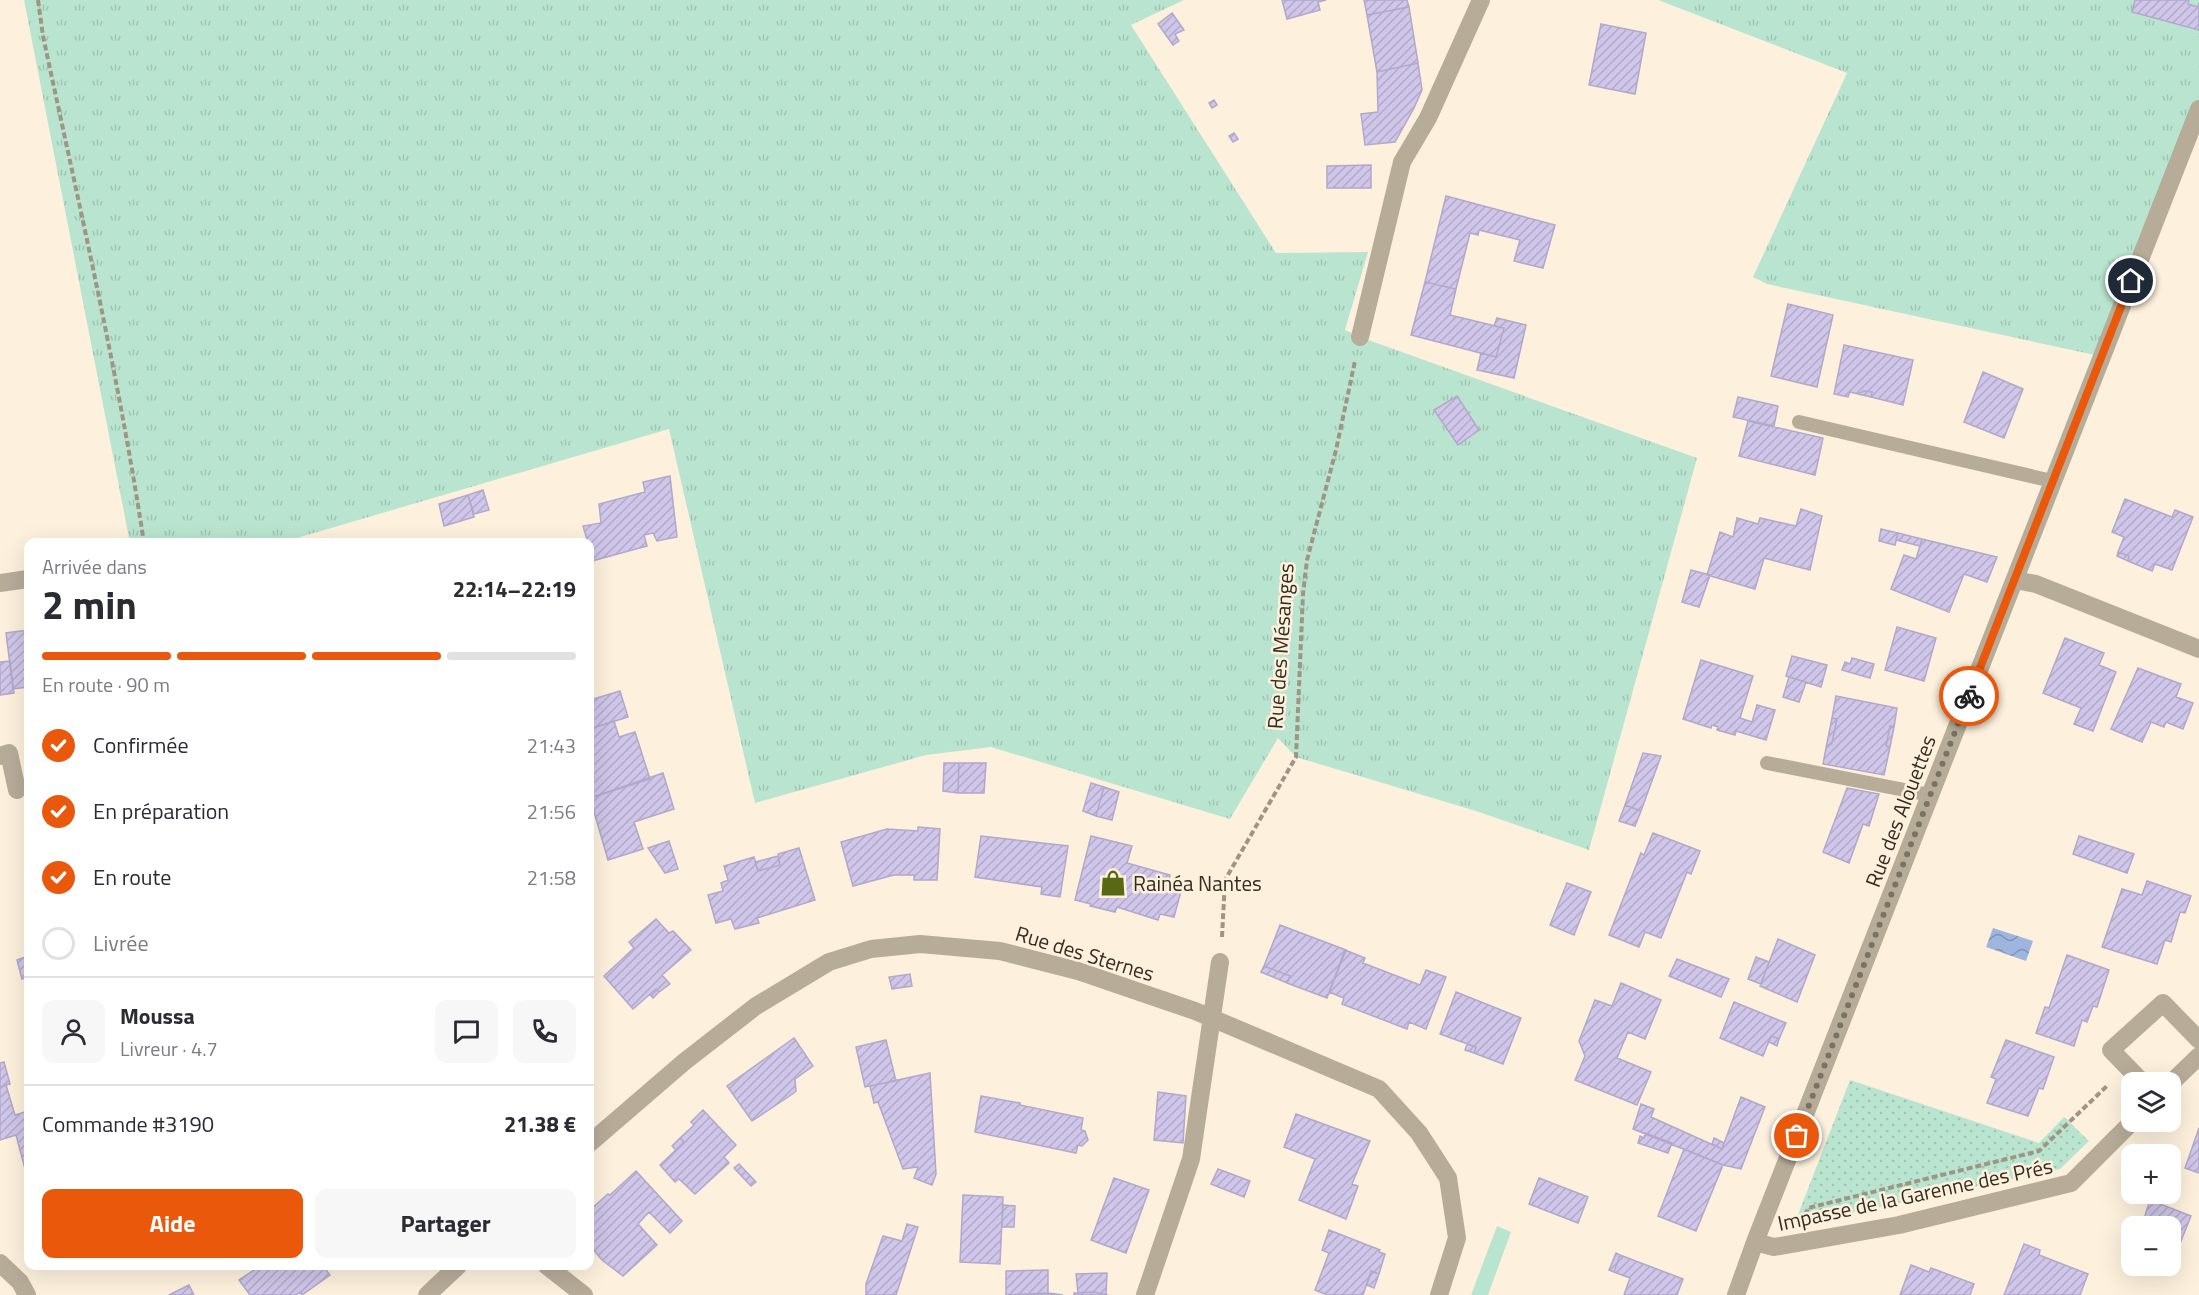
<!DOCTYPE html>
<html lang="fr">
<meta charset="utf-8">
<style>
:root{--surface:#fff;--page:#f7f7f7;--text:#2b2b33;--muted:#7c7c81;--line:#e1e1e2;--accent:#ea580c}
body{margin:0;font-family:"Titillium Web",sans-serif;background:var(--page);color:var(--text);height:100vh;display:flex;flex-direction:column;font-size:22px;white-space:nowrap}
*{box-sizing:border-box;margin:0}
p{font-size:20px;color:var(--muted)}
.icon{flex:none;width:33px;height:33px;fill:none;stroke:currentColor;stroke-width:2;stroke-linecap:round;stroke-linejoin:round}
.map{position:relative;flex:1;overflow:hidden}
.side{position:absolute;left:24px;top:538px;width:570px;height:732px;display:flex;flex-direction:column;background:var(--surface);border-radius:12px;box-shadow:0 6px 24px #0002}
.side>*{flex:none}
.buttons{position:absolute;left:2121px;top:1072px;display:grid;gap:12px}
.buttons a{display:grid;place-items:center;width:60px;height:60px;border-radius:12px;background:var(--surface);box-shadow:0 6px 24px #0002;font-size:30px}
.pin{position:absolute;display:grid;place-items:center;width:51px;height:51px;color:#fff;margin:-26px;border:3px solid #fff;border-radius:50%;box-shadow:0 2px 6px #0007}
.courier{position:absolute;display:grid;place-items:center;width:60px;height:60px;margin:-30px;border:4px solid #ea580c;border-radius:50%;background:#fff;color:#222;box-shadow:0 2px 8px #0007}
.head em{font-style:normal;font-weight:700}
.head div{display:flex;flex-direction:column-reverse}
.head{display:flex;align-items:center;justify-content:space-between;height:102px;padding:0 18px}
h1{font-size:39px;font-weight:700;line-height:45px}
.bar{display:grid;grid-template-columns:repeat(4,1fr);gap:9px 6px;align-content:center;height:72px;padding:0 18px}
.bar i{height:8px;border-radius:4px;background:var(--line)}
.bar .active{background:var(--accent)}
.bar p{grid-column:span 4}
.line{display:flex;align-items:center;gap:15px;padding:0 18px;border-top:2px solid var(--line)}
.line div{flex:1}
.round{display:grid;place-items:center;flex:none;width:63px;height:63px;border-radius:12px;background:var(--page)}
ol{padding:0 18px;list-style:none}
li{display:flex;align-items:center;gap:18px;height:66px}
li p{margin-inline-start:auto}
li .icon{padding:6px;border-radius:50%;background:var(--accent);color:#fff;stroke-width:4}
li:last-child{color:var(--muted)}
li i{width:33px;height:33px;border:3px solid var(--line);border-radius:50%}
.action{display:flex;gap:12px;margin-top:auto;padding:12px 18px}
.action a{flex:1;height:69px;border-radius:12px;background:var(--accent);color:#fff;font-size:24px;font-weight:700;line-height:69px;text-align:center}
.action a+a{background:var(--page);color:var(--text)}
.map>svg:first-child{display:block}
.grass{fill:url(#grass-tufts)}
.park{fill:url(#park-dots)}
.garden{fill:#b9e5d0}
.water{fill:url(#water-waves)}
.building{fill:url(#building-hatch);stroke:#b1a8ca;stroke-width:1.5}
.lines{fill:none;stroke-linecap:round;stroke-linejoin:round}
.path{stroke:#9f9584;stroke-width:4;stroke-dasharray:6 3;stroke-linecap:butt}
.lane{stroke:#b6ac98;stroke-width:14}
.street{stroke:#b6ac98;stroke-width:18}
.done{stroke:#7a7262;stroke-width:6;stroke-dasharray:0 10.8}
.route{stroke:#ea580c;stroke-width:8}
.labels{text-anchor:middle;dominant-baseline:central;stroke-width:5;stroke-linejoin:round;paint-order:stroke}
.street-label{font-size:21px;fill:#342d20;stroke:#fdf1dd}
.poi-label{font-size:21px;fill:#342d20;stroke:#fdf1dd;text-anchor:start}
</style>
<div class="map">
<svg width="2199" height="1295" viewBox="0 0 2199 1295">
<defs>
<pattern id="grass-tufts" width="24" height="20" patternUnits="userSpaceOnUse" patternTransform="scale(1.5)"><rect width="24" height="20" fill="#b9e5d0"/><path d="M3 7l-1-3M5 7V3M7 7l1-3M15 17l-1-3M17 17v-4M19 17l1-3" fill="none" stroke="#a0c5b2"/></pattern>
<pattern id="park-dots" width="8" height="8" patternUnits="userSpaceOnUse" patternTransform="scale(1.5)"><rect width="8" height="8" fill="#b9e5d0"/><path d="M2 2h.1M6 6h.1" fill="none" stroke="#a0c5b2" stroke-width="1.8" stroke-linecap="round"/></pattern>
<pattern id="water-waves" width="16" height="10" patternUnits="userSpaceOnUse" patternTransform="scale(1.5)"><rect width="16" height="10" fill="#9eb5e0"/><path d="M0 5q4-4 8 0t8 0" fill="none" stroke="#8294b5"/></pattern>
<pattern id="building-hatch" width="6" height="6" patternUnits="userSpaceOnUse" patternTransform="scale(1.5)"><rect width="6" height="6" fill="#cfc6e9"/><path d="M-1 1l2-2M0 6l6-6M5 7l2-2" fill="none" stroke="#b2aac8"/></pattern>
</defs>
<rect width="100%" height="100%" fill="#fdf1dd"/>
<path class="grass" d="M24,0H1184L1131,25L1276,253L1368,252L1345,330L1360,337L1697,458L1589,850L1476,811L1296,757L1278,738L1230,819L991,747L926,755L755,803L669,429L280,543H130Z
M1658,0H2199V117L2104,357L1767,284L1753,277L1847,73Z"/>
<path class="park" d="M1850,1080L2039,1143L2064,1117L2089,1141L2060,1169L1794,1225Z"/>
<path class="garden" d="M1497,1226L1511,1232L1488,1295H1471Z"/>
<path class="water" d="M1993,928L2033,941L2026,961L1986,947Z"/>
<path class="building" d="M1282,0H1326L1318,2L1320,10L1287,19Z
M1364,0H1407L1409,7L1367,15Z
M2135,0H2189L2188,4L2198,7L2199,3V30L2132,12Z
M1409,7L1418,63L1377,72L1367,15Z
M1172,13L1184,30L1175,34L1179,41L1173,45L1158,24Z
M1601,24L1646,33L1635,94L1589,85Z
M1418,63L1422,90L1414,108L1395,142L1365,145L1361,114L1378,112L1377,72Z
M1214,100L1217,105L1212,108L1209,103Z
M1234,133L1238,139L1233,142L1229,136Z
M1371,165V188H1327V166Z
M1446,196L1555,225L1543,268L1514,261L1520,240L1479,230L1478,235L1470,233L1456,289L1425,282Z
M1425,282L1456,289L1450,315L1504,328L1496,357L1411,335Z
M1788,304L1833,315L1817,387L1771,376Z
M1497,318L1526,325L1514,378L1477,370L1481,353L1496,357L1504,328L1494,326Z
M1844,345L1913,360L1903,405L1871,397L1872,392L1864,391L1858,394L1850,392L1848,397L1834,394Z
M1983,372L2023,389L2004,438L1964,422Z
M1864,391L1872,392L1871,397L1858,394Z
M1457,396L1479,430L1458,445L1434,410Z
M1738,397L1778,406L1774,426L1733,417Z
M1748,421L1823,438L1815,475L1739,456Z
M670,476L677,537L657,541L653,533L644,535L647,546L592,561L590,543H588L583,526L601,523L599,504L645,492L643,482Z
M483,490L489,510L474,514L468,495Z
M468,495L474,517L444,526L439,504Z
M2125,499L2172,517L2175,510L2193,517L2172,570L2155,564L2152,571L2128,561L2129,556L2118,552L2124,537L2112,532Z
M1801,509L1822,516L1810,570L1764,558L1755,589L1707,575L1720,532L1733,537L1737,518L1758,524L1760,518L1796,526Z
M1881,529L1898,533L1895,545L1879,541Z
M1898,533L1922,539L1920,546L1896,540Z
M1922,539L1997,557L1987,582L1964,574L1949,612L1891,589L1904,555L1916,559Z
M2118,552L2129,556L2128,561L2117,556Z
M1691,570L1710,575L1699,607L1682,602Z
M1897,627L1936,638L1924,681L1885,670Z
M28,630V687L13,689L6,633Z
M2065,638L2104,653L2099,665L2116,672L2093,731L2074,724L2081,708L2043,693Z
M1792,656L1827,665L1821,687L1786,676Z
M1852,658L1874,664L1870,678L1842,670L1845,662L1850,664Z
M1701,660L1753,676L1740,718L1752,722L1757,705L1775,710L1766,740L1736,731L1735,735L1717,730L1718,727L1712,725L1711,728L1683,719Z
M10,661L14,693L0,695V662Z
M2138,668L2181,684L2176,697L2193,703L2183,729L2166,722L2164,727L2151,722L2142,742L2111,729Z
M1789,677L1806,682L1799,702L1783,697Z
M620,691L628,717L590,729V700Z
M1836,696L1897,708L1894,727L1890,726L1886,746L1890,747L1884,775L1823,764L1826,748L1832,743L1837,719L1832,718Z
M1832,718L1837,719L1832,743L1826,748Z
M614,721L619,737L635,732L650,779L590,798V779L594,778L590,765V729Z
M1890,726L1894,727L1890,747L1886,746Z
M1643,753L1661,756L1641,811L1625,805Z
M944,763H959L958,793L943,791Z
M959,763H986L984,793H958Z
M663,773L674,809L634,822L643,849L608,860L590,798Z
M1091,783L1104,787L1096,816L1083,811Z
M1104,787L1119,792L1112,820L1096,816Z
M1847,788L1879,794L1869,826L1863,824L1849,863L1823,852Z
M1625,805L1641,811L1635,826L1619,821Z
M918,827L940,829L937,880H914V875H894L853,886L841,842L887,829L918,831Z
M1653,833L1700,851L1691,874L1687,872L1661,938L1645,932L1639,947L1609,935L1641,853L1644,855Z
M981,836L1068,846L1060,897L1041,894L1042,887L975,877Z
M1091,836L1132,846L1127,863L1170,875L1169,880L1183,884L1174,917L1160,914L1158,920L1117,907L1115,912L1090,906L1091,904L1075,900Z
M2079,836L2134,854L2127,873L2073,854Z
M669,841L678,869L665,873L648,848Z
M799,848L815,900L757,918L759,923L735,929L731,919L716,923L708,895L723,891L721,883L728,880L724,866L754,857L758,871L780,865L778,854Z
M778,856L780,865L758,871L755,862Z
M2147,881L2191,896L2185,913L2180,912L2171,942L2165,940L2157,964L2102,947L2122,889L2142,895Z
M1567,883L1591,892L1574,935L1550,925Z
M656,919L669,933L673,931L691,950L662,975L670,984L659,992L656,989L633,1009L604,976L634,948L629,942Z
M1280,925L1346,950L1327,998L1287,983L1290,976L1264,966Z
M1778,939L1815,955L1797,1002L1760,986Z
M1345,950L1365,958L1363,963L1420,985L1426,970L1446,977L1426,1029L1409,1022L1407,1029L1342,1004L1344,998L1329,992Z
M2067,955L2109,970L2097,1007L2093,1006L2087,1022L2082,1020L2074,1046L2036,1033L2045,1007L2049,1008Z
M28,956V977L22,979L17,960Z
M1756,957L1769,962L1761,984L1748,979Z
M1677,959L1729,979L1721,997L1669,976Z
M1264,966L1290,976L1287,983L1261,972Z
M910,974L912,986L892,989L889,977Z
M1621,983L1661,1000L1645,1039L1628,1032L1617,1058L1651,1072L1637,1105L1575,1080L1585,1056L1579,1041L1595,1000L1612,1006Z
M656,989L659,992L653,998L650,994Z
M1456,992L1521,1018L1503,1064L1474,1053L1476,1047L1440,1034Z
M1734,1002L1786,1023L1779,1039L1771,1036L1763,1056L1720,1038Z
M1771,1036L1779,1039L1777,1046L1769,1042Z
M794,1038L813,1066L795,1079L796,1091L794,1093L752,1121L727,1086Z
M886,1040L896,1081L865,1087L856,1047Z
M2006,1040L2054,1057L2043,1089L2039,1088L2028,1116L1987,1103L1996,1079L1991,1077Z
M1467,1044L1476,1047L1474,1053L1465,1050Z
M4,1062L10,1084L0,1087V1063Z
M930,1073L936,1174L932,1185L914,1178L918,1167L903,1169L878,1102L874,1103L870,1086Z
M6,1085L15,1115L28,1111V1180L16,1135L0,1140V1087Z
M1158,1092L1186,1096L1183,1143L1154,1140Z
M981,1096L1020,1103V1105L1083,1118L1081,1130L1085,1131L1088,1140L1082,1146L1078,1145L1076,1153L975,1132Z
M1741,1097L1765,1107L1741,1169L1723,1165L1633,1129L1641,1104L1654,1109L1651,1117L1722,1149Z
M703,1110L736,1145L724,1157L729,1163L695,1194L679,1179L675,1182L660,1165L684,1142L680,1138L694,1125L691,1122Z
M1296,1114L1370,1141L1352,1184L1358,1186L1346,1219L1299,1200L1315,1159L1284,1147Z
M2199,1128V1173L2185,1168Z
M1645,1133L1672,1143L1668,1153L1638,1143L1640,1136L1644,1138Z
M680,1138L684,1142L676,1150L672,1146Z
M1714,1138L1724,1143L1722,1149L1712,1144Z
M1684,1149L1723,1165L1696,1231L1658,1216Z
M739,1164L756,1182L751,1186L734,1168Z
M1218,1169L1250,1181L1244,1197L1211,1184Z
M636,1171L682,1221L670,1233L649,1212L638,1224L657,1245L623,1276L602,1260L590,1246V1210L608,1194L610,1195Z
M1114,1178L1149,1190L1126,1253L1091,1240Z
M1539,1178L1588,1197L1578,1223L1529,1204Z
M963,1195L1003,1197L1000,1264L960,1262Z
M2150,1200L2191,1216L2175,1256L2170,1255V1227H2132L2134,1223L2142,1225Z
M1003,1205L1015,1206L1014,1227H1002Z
M907,1224L918,1227L896,1295H866V1284L883,1236L902,1241Z
M1329,1230L1380,1250L1379,1252L1385,1254L1379,1274L1371,1271L1363,1295H1327L1315,1290L1329,1253L1322,1250Z
M2024,1244L2040,1250L2039,1255L2088,1274L2080,1295H2004Z
M1616,1253L1620,1255L1614,1272L1609,1270Z
M1620,1255L1683,1279L1677,1295H1624L1630,1278L1614,1272Z
M1911,1265L1929,1272L1931,1268L1974,1284L1970,1295H1900Z
M260,1266H323L330,1275L302,1295L300,1292L296,1295H250L239,1280Z
M1048,1270V1293L1006,1295V1271Z
M1371,1271L1379,1274L1374,1288L1367,1285Z
M1107,1273L1106,1295L1094,1292L1078,1293L1076,1274Z
M189,1285L194,1295H169Z
M1094,1292L1108,1295H1074V1293Z
M1048,1293L1063,1295H1007Z"/>
<g class="lines">
<path class="path" d="M38,0L43,36C79,205 118,372 144,543
M1222,937L1225,880L1296,757L1303,594L1307,560L1336,450L1355,361
M1805,1215L1808,1208L2039,1151L2108,1085"/>
<path class="lane" d="M1799,422L2052,481
M1767,763L1930,795"/>
<path class="street" d="M1360,337L1402,162L1428,118L1481,0
M2015,580L2036,584L2199,649
M0,583L28,579
M0,756L9,753L17,790
M2143,1083L2111,1050L2163,1003L2199,1040
M2170,1084L2199,1056
M590,1143L684,1062L756,1006L829,962L871,949L920,944L1000,951L1078,971L1195,1011L1379,1089L1419,1133L1448,1178L1457,1238L1439,1295
M1755,1242L1774,1247L1899,1225L2071,1183L2132,1122
M0,1263L20,1282L27,1295
M547,1266L584,1295
M427,1295L458,1266
M1145,1295L1191,1159L1220,962
M1736,1295L1755,1242L2199,109"/>
</g>
<g class="lines">
<path class="done" d="M1797,1136L1969,696"/>
<path class="route" d="M1969,696L2131,281"/>
</g>
<defs>
<g id="shop-bare" transform="scale(2.07)"><path d="M-5-2.5h2.3a2.7 3.5 0 0 1 5.4 0H5L5.5 6h-11ZM-1.5-2.5h3a1.5 2.3 0 0 0-3 0Z" fill="#586914" stroke="#fdf1dd" stroke-width="2.5" paint-order="stroke"/></g>
</defs>
<g fill-rule="evenodd">
<use href="#shop-bare" x="1113" y="883"/>
</g>
<g class="labels">
<g class="street-label">
<text transform="translate(1280 646) rotate(-86)">Rue des Mésanges</text>
<text transform="translate(1900 811) rotate(-69)">Rue des Alouettes</text>
<text transform="translate(1085 953) rotate(17)">Rue des Sternes</text>
<text transform="translate(1915 1194) rotate(-12)">Impasse de la Garenne des Prés</text>
</g>
<g class="poi-label">
<text x="1133" y="883">Rainéa Nantes</text>
</g>
</g>
</svg>
<div class="buttons">
<a><svg class="icon" aria-label="layers" viewBox="0 0 24 24"><path d="M12 4l9 5-9 5-9-5zM3 14l9 5 9-5"/></svg></a>
<a>+</a>
<a>−</a>
</div>
<div class="pin" style="left:1797px;top:1136px;background:#ea580c"><svg class="icon" aria-label="bag" viewBox="0 0 24 24"><path d="M5 8h14l-1 12H6zM9 8a3 3 0 0 1 6 0"/></svg></div>
<div class="pin" style="left:2131px;top:281px;background:#1f2937"><svg class="icon" aria-label="home" viewBox="0 0 24 24"><path d="M3 11l9-7 9 7M6 9v11h12V9"/></svg></div>
<div class="courier" style="left:1969px;top:696px"><svg class="icon" aria-label="bike" viewBox="0 0 24 24"><circle cx="6" cy="16" r="4"/><circle cx="18" cy="16" r="4"/><path d="M6 16l4-8h5l3 8M10 8l3 8H6M13 5h3"/></svg></div>
<section class="side">
<div class="head"><div><h1>2 min</h1><p>Arrivée dans</p></div><em>22:14–22:19</em></div>
<div class="bar"><i class="active"></i><i class="active"></i><i class="active"></i><i></i><p>En route · 90 m</p></div>
<ol>
<li><svg class="icon" aria-label="check" viewBox="0 0 24 24"><path d="M5 12l5 5 9-10"/></svg>Confirmée<p>21:43</p></li>
<li><svg class="icon" aria-label="check" viewBox="0 0 24 24"><path d="M5 12l5 5 9-10"/></svg>En préparation<p>21:56</p></li>
<li><svg class="icon" aria-label="check" viewBox="0 0 24 24"><path d="M5 12l5 5 9-10"/></svg>En route<p>21:58</p></li>
<li><i></i>Livrée</li>
</ol>
<div class="line" style="height:108px"><a class="round"><svg class="icon" aria-label="person" viewBox="0 0 24 24"><circle cx="12" cy="8" r="4"/><path d="M4 21q1-7 8-7t8 7"/></svg></a><div><b>Moussa</b><p>Livreur · 4.7</p></div><a class="round"><svg class="icon" aria-label="chat" viewBox="0 0 24 24"><path d="M4 5h16v11H9l-5 4z"/></svg></a><a class="round"><svg class="icon" aria-label="phone" viewBox="0 0 24 24"><path d="M5 4h4l2 5-3 2q2 4 5 5l2-3 5 2v4C11 20 4 13 5 4z"/></svg></a></div>
<div class="line" style="height:78px"><div>Commande #3190</div><b>21.38 €</b></div>
<div class="action"><a>Aide</a><a>Partager</a></div>
</section>
</div>
